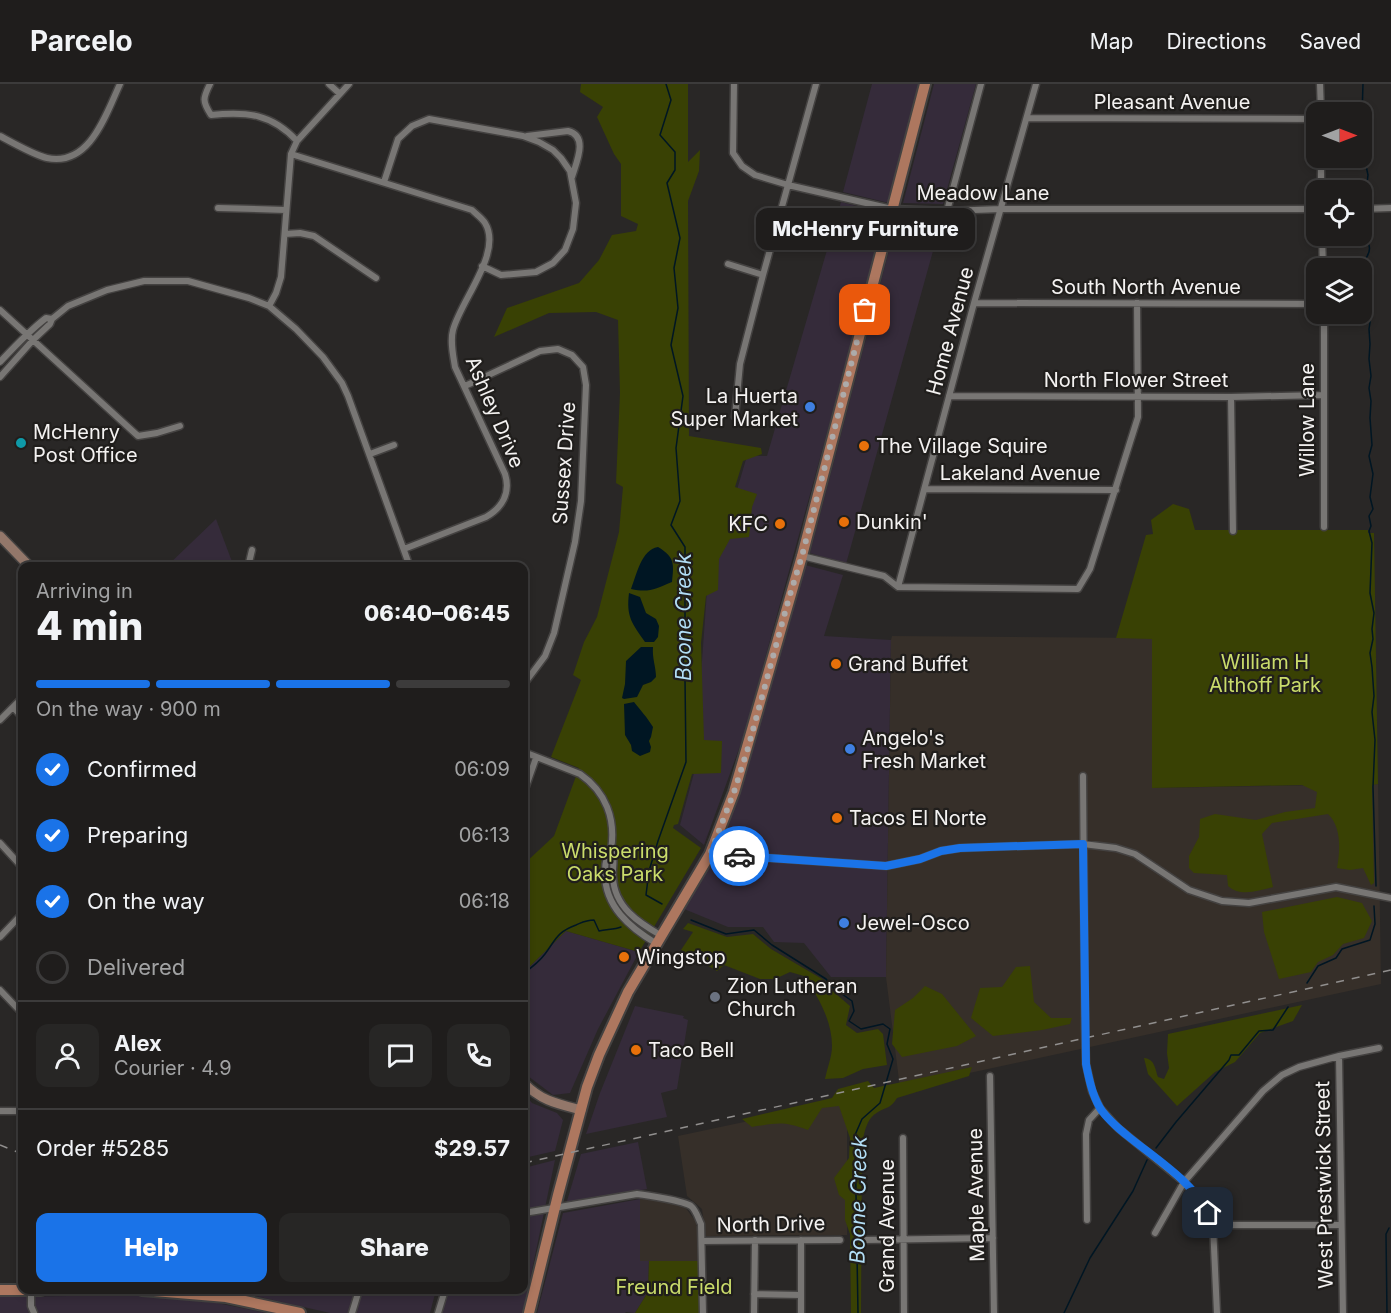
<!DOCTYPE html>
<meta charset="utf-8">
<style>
:root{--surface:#1f1d1c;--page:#272625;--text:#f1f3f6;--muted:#a1a2a3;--line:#3c3b3b;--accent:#1a73e8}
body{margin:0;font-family:Inter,sans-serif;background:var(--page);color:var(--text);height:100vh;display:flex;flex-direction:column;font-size:22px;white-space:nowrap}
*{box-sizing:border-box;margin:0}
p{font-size:20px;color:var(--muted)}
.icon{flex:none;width:33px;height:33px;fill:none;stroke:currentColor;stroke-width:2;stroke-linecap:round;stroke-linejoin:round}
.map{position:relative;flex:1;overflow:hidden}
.details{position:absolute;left:18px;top:478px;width:510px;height:732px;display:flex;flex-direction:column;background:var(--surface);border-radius:12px;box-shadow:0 3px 9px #0003,0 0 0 2px var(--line)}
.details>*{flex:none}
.needle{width:39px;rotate:90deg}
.tools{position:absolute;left:1306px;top:18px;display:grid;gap:12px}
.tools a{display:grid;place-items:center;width:66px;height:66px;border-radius:12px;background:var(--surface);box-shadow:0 3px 9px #0003,0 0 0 2px var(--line);font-size:30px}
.pin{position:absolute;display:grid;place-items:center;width:51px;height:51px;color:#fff;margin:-26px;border-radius:12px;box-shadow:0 3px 9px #0006}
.courier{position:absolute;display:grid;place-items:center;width:60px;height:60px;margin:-30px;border:4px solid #1a73e8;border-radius:50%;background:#fff;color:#222;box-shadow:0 2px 8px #0007}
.bubble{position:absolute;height:42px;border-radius:12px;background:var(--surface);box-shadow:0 3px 9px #0003,0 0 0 2px var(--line);font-size:20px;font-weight:800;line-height:42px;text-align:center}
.head em{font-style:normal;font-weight:800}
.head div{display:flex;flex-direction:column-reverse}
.head{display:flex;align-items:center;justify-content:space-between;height:102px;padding:0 18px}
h1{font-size:39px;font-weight:800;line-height:45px}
.bar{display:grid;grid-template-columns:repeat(4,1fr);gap:9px 6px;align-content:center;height:72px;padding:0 18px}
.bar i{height:8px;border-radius:4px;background:var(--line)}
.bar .current{background:var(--accent)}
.bar p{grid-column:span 4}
.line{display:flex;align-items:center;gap:15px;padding:0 18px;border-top:2px solid var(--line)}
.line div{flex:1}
.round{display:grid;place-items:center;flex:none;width:63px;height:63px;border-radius:12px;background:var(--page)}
ol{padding:0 18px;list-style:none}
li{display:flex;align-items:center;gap:18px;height:66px}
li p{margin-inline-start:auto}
li .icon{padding:6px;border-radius:50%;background:var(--accent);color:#fff;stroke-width:4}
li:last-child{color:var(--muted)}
li i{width:33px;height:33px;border:3px solid var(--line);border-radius:50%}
.action{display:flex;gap:12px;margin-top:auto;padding:12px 18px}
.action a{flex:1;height:69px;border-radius:12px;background:var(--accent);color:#fff;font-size:24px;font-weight:800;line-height:69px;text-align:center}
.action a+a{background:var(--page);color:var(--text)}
header{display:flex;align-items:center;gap:36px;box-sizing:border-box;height:84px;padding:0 30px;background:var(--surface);border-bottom:2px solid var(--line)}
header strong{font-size:28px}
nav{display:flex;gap:33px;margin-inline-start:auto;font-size:21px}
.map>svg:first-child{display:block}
.commercial{fill:#352b3a}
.built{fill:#362f29}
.green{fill:#394104}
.water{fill:#001623}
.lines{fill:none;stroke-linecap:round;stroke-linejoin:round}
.stream{stroke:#001623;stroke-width:1.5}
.street-casing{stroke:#444241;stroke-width:9}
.secondary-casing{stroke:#444241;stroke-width:12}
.primary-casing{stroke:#444241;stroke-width:14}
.street{stroke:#787674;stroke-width:6}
.secondary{stroke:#93776a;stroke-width:9}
.primary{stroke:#ad775f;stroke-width:10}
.rail{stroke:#918f8e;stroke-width:1.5;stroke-dasharray:8 8;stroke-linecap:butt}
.done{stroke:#adabaa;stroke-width:6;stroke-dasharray:0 10.8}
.route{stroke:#1a73e8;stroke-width:8}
.shop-dot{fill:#3f7fe0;stroke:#201e1c;stroke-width:2}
.culture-dot{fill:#0f9aa8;stroke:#201e1c;stroke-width:2}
.food-dot{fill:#e8710a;stroke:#201e1c;stroke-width:2}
.worship-dot{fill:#6b7280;stroke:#201e1c;stroke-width:2}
.labels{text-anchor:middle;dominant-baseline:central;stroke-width:4.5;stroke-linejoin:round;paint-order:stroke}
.street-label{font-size:20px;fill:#f4f2f1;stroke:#201e1c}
.poi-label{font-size:20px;fill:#f4f2f1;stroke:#201e1c;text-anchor:start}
.park-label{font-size:20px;fill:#cadc6b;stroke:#201e1c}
.water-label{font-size:21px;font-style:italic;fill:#b2def6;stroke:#201e1c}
</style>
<header>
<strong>Parcelo</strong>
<nav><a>Map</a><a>Directions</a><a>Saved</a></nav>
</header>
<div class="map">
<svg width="1391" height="1229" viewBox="0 0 1391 1229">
<rect width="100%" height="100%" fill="#292726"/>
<path class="commercial" d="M872,0H919L889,119L843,108Z
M934,0H976L943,120L903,119Z
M841,118L887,130L744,651L704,761L680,741L694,689L707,507L747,372H767Z
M943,131L846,480L810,469L898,132Z
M216,435L234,483H166Z
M805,481L843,491L824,552L891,556L886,893H831L804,859L774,858L763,843H728L684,825L720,762Z
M566,847L639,868L598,945L570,1009L553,1011L524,989V888Z
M635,922L684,932L683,934L688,936L677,1005L661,1009L667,1033L586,1050L600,1009Z
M524,1010L532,1019L557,1029L563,1036L555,1067L524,1074Z
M638,1058L647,1105L573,1119L567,1117L581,1070Z
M555,1076L523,1229H442L448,1206H524V1084Z
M640,1115V1177H649L648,1208L635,1229L626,1228L625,1229H537L563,1129Z
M229,1206H436L430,1229H330Z
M137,1211L217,1219L267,1229H0V1213Z"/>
<path class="built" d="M892,552L1152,554V704L1378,700L1381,900L900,1004L886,893L891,556Z
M847,1016V1151L706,1152L702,1125L687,1112L678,1052Z
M640,1115L658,1116L685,1123L696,1138L703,1177H640Z"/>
<path class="green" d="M581,0H688V78L700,66L699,87L688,117L689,352L761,364L762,370L743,377L735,403L757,410L752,423L749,453L730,455L719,475L718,506L706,512L701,559L704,656L722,657L721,689L692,690L678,740L674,741L673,744L701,764L639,868L566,847L524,888V780L554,752L579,684L551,673L581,596L573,591L584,558L597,533L619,448L623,403L616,399L620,309L618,236L596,228L549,229L494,253L507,224L579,199L599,176L612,151L636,147L638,140L621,132V80L614,70L597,33L603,23L580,8Z
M1173,420L1189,425L1195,446H1368V449H1374L1378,700L1372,701L1374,799L1371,801L1363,784L1350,786L1337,784C1340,768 1342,743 1328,730L1272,739L1262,750L1273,803C1258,807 1240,813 1228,802L1227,791L1194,789L1189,784V772L1199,753L1200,735L1215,730L1256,736L1285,728L1315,724L1317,708L1302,701L1152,704V555L1116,554L1146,451L1153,450L1151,436Z
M1337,813L1362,819L1372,837L1364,854L1343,860L1333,871L1318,878L1311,888L1279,895L1264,848L1262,828Z
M688,839L727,853L753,850L771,865L822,895L828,903L850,922L846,941L857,949L878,945L883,950L887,981L863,985L843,994L825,995C827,984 832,973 832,962C832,936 818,913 804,892L790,888L775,895H760L724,881L717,887L681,866L693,848L683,845Z
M1030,882L1034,918L1051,934H1072L1070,940L1042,946L993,952L971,934L980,904L1002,903L1016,883Z
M925,902L942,910L976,952L957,962L902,973L892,960L895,926L913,914Z
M1302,921L1293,937L1260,949L1235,978L1215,988L1177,1022L1148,990L1144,974C1155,975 1155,985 1158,993L1164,995L1169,984L1167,969L1168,950Z
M972,983L969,992L897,1014C891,1024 887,1023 878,1028C866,1035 865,1047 862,1059L861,1229H851L850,1150L845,1136V1116L839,1111L834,1094L849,1074L850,1054L839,1022L822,1024L808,1046C783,1037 778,1039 752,1043L742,1035L832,1014L838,1005L868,997L874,1004Z
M649,1177H703V1229H635L648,1208Z"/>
<path class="water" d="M658,463C675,473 674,480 672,498C655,505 649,509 631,505C637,490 641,466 658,463Z
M629,509L640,513L646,529L656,535L659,542L658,553L654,558H645C632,539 626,533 629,509Z
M641,563H653C652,574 656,583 656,593L651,598L643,601L637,613L624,615L622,614L625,600L626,577Z
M634,618C641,627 647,633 653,643L651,653L649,657L651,663L650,668L640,672L632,667L631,661L625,651L624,620Z"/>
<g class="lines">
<path class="stream" d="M1363,0L1362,31L1364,42L1363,68L1368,91L1366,107L1367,116
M1366,128L1369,152L1365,155C1371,161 1371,167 1366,174L1368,187L1369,209L1366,220L1371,232L1369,245L1370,260L1369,275L1371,292L1369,304L1371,317L1370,334L1372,361L1369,372L1373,390L1370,413L1373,425L1369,432L1371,442L1369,447L1372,459L1370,509L1374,529L1372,545L1373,555L1370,569L1372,583L1374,612L1372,628L1375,656L1373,703L1376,802
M662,820L646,811L649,787L658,757L686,678L685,595L681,585L685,572L682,560L685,544V463L671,441L680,417L676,364L683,312L671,261L678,224L674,184L680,154L667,99L675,86V68L660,51L671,16L666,0
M691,836L726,850L754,846L772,861L826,895L832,903L852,917L854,927L849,937L861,945L883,940L890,945L887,960L893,975L880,1019L862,1035L855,1051L858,1229
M524,889C531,884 539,878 545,870C556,855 557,848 576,841C583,838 586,836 594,836L599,847C606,845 614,846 621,843
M1307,899L1318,882L1336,874L1342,865L1370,856L1375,840L1374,822
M1156,1064L1176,1038L1229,976L1231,971H1239L1259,947L1273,946L1288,923
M1064,1229L1090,1174L1133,1107L1147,1076
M1387,1229L1386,1150L1389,1144"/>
<g class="street-casing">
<path id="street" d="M210,0C203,14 202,17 211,31C247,27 272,30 297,57
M329,0L340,10
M734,0L733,69L742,82L755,91L788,101L892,125L947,127L1001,125H1317
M1320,0L1321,28
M1027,34L1317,35
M0,52C13,59 34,71 47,74C90,83 106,30 120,0
M527,52L568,47C589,52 576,79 572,93
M291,70L472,126C476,130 482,134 485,139C503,168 461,216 453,246C450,257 453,271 455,283L505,390C511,409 502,424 486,433L404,465
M1321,74V106
M384,98L398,55L412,42L429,35L523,52L539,58L553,66L561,74L570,87L576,119L573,145L565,166L553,179L536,188L501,191L482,182
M218,124L286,126
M1362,125L1391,124
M947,127L981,0
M285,150L300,149L314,152L376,194
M1322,152L1323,184
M728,180L763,191
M974,219L1317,220
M269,222L276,209L281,193L291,70L297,57L349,0
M0,226L138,352L157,349L180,342
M1324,230V443
M0,278C15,262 29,247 46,234L52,235
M0,293L33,256L50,240L52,235L68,222L107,206L144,197H188L249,214L269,222L296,245L323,273L342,299L348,312L410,483
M465,302L540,267L558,265L572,271L583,283L586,301L581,417L575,458L554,549L545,572L524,600
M949,312L1231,313L1323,311
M1231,313L1233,447
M735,333L740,280L763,191L816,0
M370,370L394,361
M925,405L1116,406
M802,472L884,492L898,503L1078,505L1090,485L1138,333L1137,219
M248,483L252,466
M898,503L974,219L1036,0
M13,623L22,633
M0,636L22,614
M524,668L580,690C606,708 616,735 611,766C606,771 605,780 605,788C604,822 630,844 657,860
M1083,692L1085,944L1086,980L1092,1007L1100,1024L1118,1044L1184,1098L1202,1118L1213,1141L1217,1229
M524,708L536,674
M0,759L22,783
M611,766C616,774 612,784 613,793C614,823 639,839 662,852
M710,770L886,782L920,775L941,767L960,764L1083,760L1116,764L1135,770L1189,806L1222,817L1249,819L1336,803L1391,814
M0,853L22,830
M0,906L22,929
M1339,972L1343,1229
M990,992L994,1229
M0,1027H22
M903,1054L904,1229
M524,1129L637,1110C647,1111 684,1117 691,1122C696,1126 698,1134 701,1140L703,1229
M1087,1136L1086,1050L1089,1036L1100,1024
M1213,1141H1341
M1155,1149L1184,1098L1263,1007L1282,991L1299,983L1339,972L1379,964
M801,1156V1229
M865,1156L993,1154
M702,1157L840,1156
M31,1206V1222L34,1229
M754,1210L801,1211
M352,1229L359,1206
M438,1229L445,1206
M754,1229L755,1156"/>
</g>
<g class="secondary-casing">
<path id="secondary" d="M0,452L30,483
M524,999C541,1017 558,1020 581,1026"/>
</g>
<g class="primary-casing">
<path id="primary" d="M0,1206H41
M142,1206L226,1213L300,1229
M529,1229L558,1111L587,1003L599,971L628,908L710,770L734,708L802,472L925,0"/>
</g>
<use href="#street" class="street"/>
<use href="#secondary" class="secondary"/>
<use href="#primary" class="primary"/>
<path class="rail" d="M0,1061L22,1070
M524,1079L1391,886"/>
</g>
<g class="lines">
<path class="done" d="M739,772L710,770L734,708L748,664L789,514L802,472L865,226"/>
<path class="route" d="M739,772L886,782L920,775L941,767L960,764L1083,760L1086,980C1089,995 1092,1010 1100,1024C1107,1035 1119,1045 1129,1053C1156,1075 1192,1097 1208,1129"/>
</g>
<g class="shop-dot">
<circle cx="810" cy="323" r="6"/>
<circle cx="850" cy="665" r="6"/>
<circle cx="844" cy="839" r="6"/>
</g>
<circle class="culture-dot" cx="21" cy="359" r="6"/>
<g class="food-dot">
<circle cx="864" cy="362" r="6"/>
<circle cx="844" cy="438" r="6"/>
<circle cx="780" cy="440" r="6"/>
<circle cx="836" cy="580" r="6"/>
<circle cx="837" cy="734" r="6"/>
<circle cx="624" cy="873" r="6"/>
<circle cx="636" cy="966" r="6"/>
</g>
<circle class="worship-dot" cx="715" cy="913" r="6"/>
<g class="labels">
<g class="street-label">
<text x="1172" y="18">Pleasant Avenue</text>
<text x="983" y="109">Meadow Lane</text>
<text x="1146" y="203">South North Avenue</text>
<text transform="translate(950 247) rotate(-75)">Home Avenue</text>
<text x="1136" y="296">North Flower Street</text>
<text transform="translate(495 328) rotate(67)">Ashley Drive</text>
<text transform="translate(1307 336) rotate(-90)">Willow Lane</text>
<text transform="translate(564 379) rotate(-86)">Sussex Drive</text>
<text x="1020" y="389">Lakeland Avenue</text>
<text transform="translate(1324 1101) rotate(-91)">West Prestwick Street</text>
<text transform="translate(976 1111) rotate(-91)">Maple Avenue</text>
<text transform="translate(771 1140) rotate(-1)">North Drive</text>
<text transform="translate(887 1142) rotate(-90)">Grand Avenue</text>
</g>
<g class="poi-label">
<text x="798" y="312" text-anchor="end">La Huerta<tspan x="798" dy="23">Super Market</tspan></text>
<text x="33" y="348">McHenry<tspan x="33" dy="23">Post Office</tspan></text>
<text x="876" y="362">The Village Squire</text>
<text x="856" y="438">Dunkin'</text>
<text x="768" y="440" text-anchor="end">KFC</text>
<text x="848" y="580">Grand Buffet</text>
<text x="862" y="654">Angelo's<tspan x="862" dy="23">Fresh Market</tspan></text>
<text x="849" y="734">Tacos El Norte</text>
<text x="856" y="839">Jewel-Osco</text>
<text x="636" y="873">Wingstop</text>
<text x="727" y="902">Zion Lutheran<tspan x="727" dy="23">Church</tspan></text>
<text x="648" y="966">Taco Bell</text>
</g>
<g class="park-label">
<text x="1265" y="578">William H<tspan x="1265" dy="23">Althoff Park</tspan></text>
<text x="615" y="767">Whispering<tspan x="615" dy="23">Oaks Park</tspan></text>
<text x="674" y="1203">Freund Field</text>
</g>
<g class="water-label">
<text transform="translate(683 533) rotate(-90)">Boone Creek</text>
<text transform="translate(858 1116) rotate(-89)">Boone Creek</text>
</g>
</g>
</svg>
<div class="tools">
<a><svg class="needle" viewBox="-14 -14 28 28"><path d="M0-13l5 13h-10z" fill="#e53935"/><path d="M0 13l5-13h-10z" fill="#a1a2a3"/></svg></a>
<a><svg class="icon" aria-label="locate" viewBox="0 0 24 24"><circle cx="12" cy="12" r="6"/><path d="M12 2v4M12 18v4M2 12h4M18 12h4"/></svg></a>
<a><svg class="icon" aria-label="layers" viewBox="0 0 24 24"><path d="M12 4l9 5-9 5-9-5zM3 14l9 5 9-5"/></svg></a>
</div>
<div class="pin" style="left:865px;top:226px;background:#ea580c"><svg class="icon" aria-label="bag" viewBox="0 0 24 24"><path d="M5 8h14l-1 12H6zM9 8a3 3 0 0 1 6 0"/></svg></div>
<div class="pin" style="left:1208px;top:1129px;background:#1f2937"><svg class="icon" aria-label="home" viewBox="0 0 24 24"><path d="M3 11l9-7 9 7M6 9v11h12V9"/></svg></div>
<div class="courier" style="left:739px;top:772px"><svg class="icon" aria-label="car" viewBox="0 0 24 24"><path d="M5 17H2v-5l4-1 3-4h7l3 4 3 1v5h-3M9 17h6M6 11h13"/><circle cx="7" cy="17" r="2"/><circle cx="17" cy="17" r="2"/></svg></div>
<div class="bubble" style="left:756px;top:124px;width:219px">McHenry Furniture</div>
<section class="details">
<div class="head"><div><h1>4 min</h1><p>Arriving in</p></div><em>06:40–06:45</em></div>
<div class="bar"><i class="current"></i><i class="current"></i><i class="current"></i><i></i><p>On the way · 900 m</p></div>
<ol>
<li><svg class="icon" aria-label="check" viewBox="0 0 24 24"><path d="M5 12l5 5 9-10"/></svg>Confirmed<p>06:09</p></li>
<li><svg class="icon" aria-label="check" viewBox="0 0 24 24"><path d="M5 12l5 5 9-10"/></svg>Preparing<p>06:13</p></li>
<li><svg class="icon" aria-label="check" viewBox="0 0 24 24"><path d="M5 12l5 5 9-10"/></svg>On the way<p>06:18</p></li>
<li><i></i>Delivered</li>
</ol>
<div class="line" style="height:108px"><a class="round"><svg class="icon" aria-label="person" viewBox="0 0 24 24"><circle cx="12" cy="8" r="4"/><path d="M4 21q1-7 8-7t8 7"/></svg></a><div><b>Alex</b><p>Courier · 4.9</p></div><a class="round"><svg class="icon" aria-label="chat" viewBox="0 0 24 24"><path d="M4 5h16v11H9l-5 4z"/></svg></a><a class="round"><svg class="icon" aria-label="phone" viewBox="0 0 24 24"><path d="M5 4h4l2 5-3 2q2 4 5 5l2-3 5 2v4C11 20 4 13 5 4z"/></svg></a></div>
<div class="line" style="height:78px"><div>Order #5285</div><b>$29.57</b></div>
<div class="action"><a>Help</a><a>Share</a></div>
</section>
</div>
